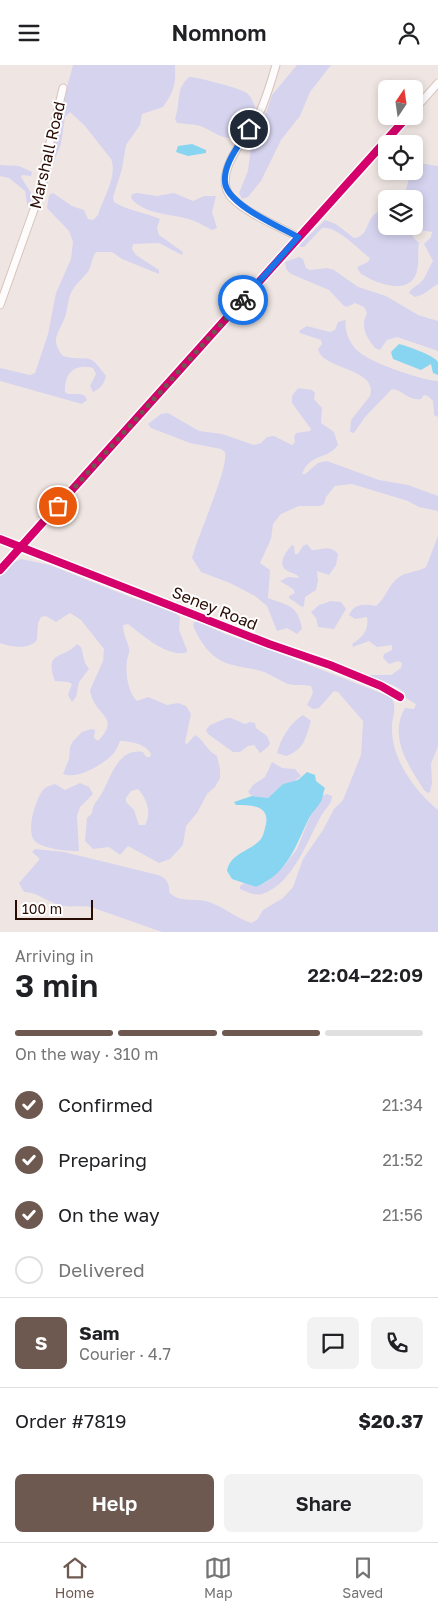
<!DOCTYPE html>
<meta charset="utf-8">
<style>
:root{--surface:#fff;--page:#f2f2f2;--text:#202124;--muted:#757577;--line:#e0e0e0;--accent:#6e5951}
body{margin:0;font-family:"Golos Text",sans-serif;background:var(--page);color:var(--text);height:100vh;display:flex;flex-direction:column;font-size:19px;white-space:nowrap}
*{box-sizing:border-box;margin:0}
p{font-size:16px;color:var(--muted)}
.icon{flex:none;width:28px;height:28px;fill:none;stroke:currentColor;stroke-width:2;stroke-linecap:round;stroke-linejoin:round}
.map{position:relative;height:867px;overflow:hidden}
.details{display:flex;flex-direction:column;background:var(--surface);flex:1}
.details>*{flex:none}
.needle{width:32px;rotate:13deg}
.fabs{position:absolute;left:378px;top:15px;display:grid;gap:10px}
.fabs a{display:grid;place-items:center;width:45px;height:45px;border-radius:8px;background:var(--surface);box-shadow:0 2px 8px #0003;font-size:25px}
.scale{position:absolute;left:15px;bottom:12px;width:78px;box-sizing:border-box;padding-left:5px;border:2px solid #290d03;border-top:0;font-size:14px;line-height:18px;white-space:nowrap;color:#290d03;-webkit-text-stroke:4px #fff;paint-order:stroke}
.pin{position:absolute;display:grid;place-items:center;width:42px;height:42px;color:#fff;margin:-21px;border:2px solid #fff;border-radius:50%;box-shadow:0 1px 5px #0007}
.courier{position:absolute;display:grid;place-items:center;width:50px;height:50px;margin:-25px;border:4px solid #1a73e8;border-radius:50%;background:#fff;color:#222;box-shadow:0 1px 6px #0007}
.headline em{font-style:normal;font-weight:600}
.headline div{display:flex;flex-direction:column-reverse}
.headline{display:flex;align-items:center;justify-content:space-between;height:85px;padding:0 15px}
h1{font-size:32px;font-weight:600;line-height:38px}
.bar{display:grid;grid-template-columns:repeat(4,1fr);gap:8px 5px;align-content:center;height:60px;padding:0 15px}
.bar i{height:6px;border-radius:4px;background:var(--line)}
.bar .current{background:var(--accent)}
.bar p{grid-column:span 4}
.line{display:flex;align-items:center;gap:12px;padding:0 15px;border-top:1px solid var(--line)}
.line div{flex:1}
.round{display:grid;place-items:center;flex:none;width:52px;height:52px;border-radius:8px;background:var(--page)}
ol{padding:0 15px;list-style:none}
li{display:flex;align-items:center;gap:15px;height:55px}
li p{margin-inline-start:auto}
li .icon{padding:5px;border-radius:50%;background:var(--accent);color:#fff;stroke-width:4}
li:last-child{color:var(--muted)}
li i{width:28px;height:28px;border:2px solid var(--line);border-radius:50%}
.button{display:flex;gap:10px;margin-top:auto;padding:10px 15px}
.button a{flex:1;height:58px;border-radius:8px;background:var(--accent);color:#fff;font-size:20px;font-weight:600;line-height:58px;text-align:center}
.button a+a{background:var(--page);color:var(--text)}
header{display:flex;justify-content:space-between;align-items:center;height:65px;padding:0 15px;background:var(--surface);font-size:22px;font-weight:600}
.menu{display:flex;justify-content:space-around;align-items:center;height:70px;border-top:1px solid var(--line);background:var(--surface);font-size:14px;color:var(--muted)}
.menu a{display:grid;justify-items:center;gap:2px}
.menu .current{color:var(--accent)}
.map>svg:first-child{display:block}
.green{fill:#d6d3ef;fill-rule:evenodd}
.water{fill:#87d5f0}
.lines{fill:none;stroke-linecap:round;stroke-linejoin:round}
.minor-casing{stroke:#d7c4bd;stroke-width:9}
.minor{stroke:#fdfbfb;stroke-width:7}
.cycleway-casing{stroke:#fff;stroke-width:11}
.cycleway{stroke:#d6006c;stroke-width:8}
.done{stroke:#6e5951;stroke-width:5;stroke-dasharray:0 9}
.route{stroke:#1a73e8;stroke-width:6}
.labels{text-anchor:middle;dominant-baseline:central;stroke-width:4;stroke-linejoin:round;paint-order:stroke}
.street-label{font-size:16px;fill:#290d03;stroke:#fff}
</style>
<header><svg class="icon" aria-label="menu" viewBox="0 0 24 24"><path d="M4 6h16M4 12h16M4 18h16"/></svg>Nomnom<svg class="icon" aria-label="person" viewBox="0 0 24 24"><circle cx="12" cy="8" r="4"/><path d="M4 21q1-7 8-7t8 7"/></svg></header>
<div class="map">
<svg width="438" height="867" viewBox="0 0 438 867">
<rect width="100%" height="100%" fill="#efe6e3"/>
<path class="green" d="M73,0H175C176,20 174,26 163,42L142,49L140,60L126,80L122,104L113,132L114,137C128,146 145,147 160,154L157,163L159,170L183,187L182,190L159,178L133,179L132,184L136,190L159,205V209L122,194L112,187H96C92,192 92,199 89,205C85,212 76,218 72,226C68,232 68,242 66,249C61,267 48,273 63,291C89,298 87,284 106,311C104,319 101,323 93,327L90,321L96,309L93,303C75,298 64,308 65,327L68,329H81L85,331L87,335L82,339L0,316V303L30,310L35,308L48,269L56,228L71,194L73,177L69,166L47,143L49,130L53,128L72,141L84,145L88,154L93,155L98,150C103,133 118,111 111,94L85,61L70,47L65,52L61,79L51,104H49L61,44Z
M297,0H331L310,27L300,51L281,75L261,116L248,132L242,134L239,128L248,106L252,74L266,48L272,30Z
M189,12C197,12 240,23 247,28C251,32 253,36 255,42C252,50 247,55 243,62C231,84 217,67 200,61C193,59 184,59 177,58L175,54C181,38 175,24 189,12Z
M418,98L438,101V219C429,224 425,230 415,232L409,228C412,222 416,222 421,217C427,211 428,203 433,196L424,179L431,172L432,167L415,164L412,167L413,172L419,178C417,189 420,197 416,209C408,231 374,218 360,208L357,202L368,197L370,193C359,185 336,160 322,163L304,182H300V179L325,155L336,159L354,173C369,171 365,157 375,149C378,146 383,144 386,143V161H414V134H402C407,126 408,115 411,106H414V102Z
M0,100L19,101L32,107L31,111L22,110L21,112L33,131L28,141L27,139L25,126L9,113L0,111Z
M137,128L157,131L174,128L193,136L204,131H216L212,147L217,163L212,165C206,162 200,158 194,156C174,148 145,151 131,133L132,129Z
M299,192L303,194L306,203L310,205L327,203L334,205L358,222L386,231L418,250L438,256V286L397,272L387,275L380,285L375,283C366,272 360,262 367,248L364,242L355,238L347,242L344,241L329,225L291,209L286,204L285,197Z
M345,255L346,256C344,266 350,280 359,287C372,298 420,315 438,316V352L434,350L433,336L428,331L424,330L421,334C407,336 404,325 392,324L365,352L354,368L350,367L351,355L370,331C379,303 322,305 318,284L322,279L321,275L300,268L299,266L307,261L330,267L335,265L338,257Z
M298,323L312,325L315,328L314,334L322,343L321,358L334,367L338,380C327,395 310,388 302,409H305L318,398L327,396L379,415L408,420L438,431V446L419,442L408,436L352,419L335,421L326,432L324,439L320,441H299L281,449L273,459L271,474L260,498L270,505L268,533C289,541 298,540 302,564L297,569L287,563L277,566L267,541L255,531L230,518L201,507L192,493C197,472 229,403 225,387L221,384L190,378L151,363L148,359L161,349L168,348L199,366L222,369L254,380L261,378L267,372L274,371L292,380L295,377L294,372L296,368L310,366L311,364L292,338V331Z
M438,471V681L431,699L432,718L430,727L428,728L424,725C409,701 388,672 405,643L414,644L416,639L404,632L405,628C395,619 380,616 368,610H391L401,603L402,598L398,596L389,599L383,593L384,589L392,585V580L377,582L369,576L353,582L352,579C363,572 369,565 367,552L355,554L349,550C354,538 365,539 376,541C386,533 388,520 399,512C406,507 418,507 426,502Z
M307,479L312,485C322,485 330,479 338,489L336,500L329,510L317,506L318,515L316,525L305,532L304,541L302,542L289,533V531L295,528L293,524L280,516L288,512L299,513C296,507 291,509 286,505C277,499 286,486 292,480L294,481L295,489H298L303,481Z
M21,494L50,500L130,532L174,546L180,552L179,565L187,585V587C169,594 141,569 128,559L123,560C123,569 127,575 129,583C130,587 128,591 127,595C125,607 128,628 137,636L148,632L167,640L178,638L186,641L191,649L185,678L187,679L195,670C204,675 206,685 217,691L220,704V713L215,722L207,729L197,748L186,761L183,780L170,794L159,798L128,781L120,790L109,782L93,784L85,776L87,753L92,748C93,738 98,736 102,728C112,710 118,683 143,687L146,692H150L151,689C146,679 130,676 120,676C118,680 116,687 112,690C102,700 77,715 63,709L69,694L70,682L73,676L82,667L91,664L95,665L94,673L98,676C122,650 94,652 90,625L103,596L104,584L81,555L70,548L56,557L46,551L41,552L38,558L37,575C29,585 11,582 0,578V512L14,497ZM138,724C147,734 152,748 145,760H139L134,745L126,737V733L131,726Z
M331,536L341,537L346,544L334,564L318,562L316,553L311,547L319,540Z
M194,557H199L225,569L271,585L391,632C398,643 392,650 392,662C391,694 415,726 438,745V867H162L91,842C82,840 66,843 59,840C46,836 37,827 24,827L19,818L39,795V793L32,787L35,784L64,787L158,810C166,813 170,818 169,827C180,839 195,832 209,837C224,842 236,853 251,858L257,855L263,845L283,833L293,822L303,794L323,765L334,744L343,735L361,690L363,656L338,627L334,626L319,643L313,644L307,640L313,628L311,621C303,619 296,621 288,619C280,616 272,610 264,607C253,603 243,603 233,600C212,595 202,580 193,561Z
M77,579L81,582L85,598L89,604L79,617L76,632L72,637L68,630L72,619L68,617L55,616C43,585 65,594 77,579Z
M303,650L311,656C305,674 305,684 286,691L277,688C281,673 290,658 303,650Z
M227,653H231L245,659L250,657L255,658L256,663L267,671L270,678L268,682L260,688L254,680L248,681L240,687H233L208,669L206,665L210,660Z
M272,697L282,703L295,704L301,711L292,718L283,719L268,733L252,731L248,727L253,720L265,712Z
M80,718L89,722L93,729L80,742L77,751L79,786C69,787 39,783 34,775C26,765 36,732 44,724C47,721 52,720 55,719L65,725Z
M327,729L332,731C332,739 325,744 321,751C308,775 292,820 262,829C255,831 247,827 240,824V821L244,818L256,822L267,817L285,800L297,784L313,744L320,738L322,731Z"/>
<path class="water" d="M192,79L206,85V88L188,91L176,87L178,81Z
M399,279C407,281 434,290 438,297C438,300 438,306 438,310L433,308L431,299L421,305L393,294L391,287Z
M307,707L315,710L316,716L325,723C323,727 323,734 320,738C317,743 312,747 309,753C295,782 288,808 256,822L232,814L227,806C230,788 251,786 261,774C263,771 264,767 265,763C272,740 252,740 236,740L234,737L252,731L268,733L283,719L298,715Z"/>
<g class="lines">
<g class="minor-casing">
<path id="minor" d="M276,0C271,17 266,35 258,51C247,72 210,110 232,133C248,149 278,161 298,172
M414,45L438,18
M0,240L43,119L45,98L63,23
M0,474L269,579L330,600L381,621L400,632
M0,505L408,51"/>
</g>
<use href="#minor" class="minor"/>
<g class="cycleway-casing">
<path id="cycleway" d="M0,474L269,579L330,600L381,621L400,632
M0,505L408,51"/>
</g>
<use href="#cycleway" class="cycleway"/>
</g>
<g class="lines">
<path class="done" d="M58,441L243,235"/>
<path class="route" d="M243,235L298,172C280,162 226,139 225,117C223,99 240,79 249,64"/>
</g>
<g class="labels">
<g class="street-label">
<text transform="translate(47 90) rotate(-77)">Marshall Road</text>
<text transform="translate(215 543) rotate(22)">Seney Road</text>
</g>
</g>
</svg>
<div class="fabs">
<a><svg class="needle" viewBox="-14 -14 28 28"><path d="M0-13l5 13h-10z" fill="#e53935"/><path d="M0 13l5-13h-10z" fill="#757577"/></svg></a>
<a><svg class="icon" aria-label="locate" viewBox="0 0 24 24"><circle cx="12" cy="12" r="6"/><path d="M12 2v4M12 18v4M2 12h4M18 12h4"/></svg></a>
<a><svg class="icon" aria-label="layers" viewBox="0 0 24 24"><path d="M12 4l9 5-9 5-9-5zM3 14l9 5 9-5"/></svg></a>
</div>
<div class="scale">100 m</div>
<div class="pin" style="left:58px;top:441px;background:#ea580c"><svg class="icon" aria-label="bag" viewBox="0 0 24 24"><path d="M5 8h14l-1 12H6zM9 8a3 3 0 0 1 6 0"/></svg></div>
<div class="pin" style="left:249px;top:64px;background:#1f2937"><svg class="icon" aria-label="home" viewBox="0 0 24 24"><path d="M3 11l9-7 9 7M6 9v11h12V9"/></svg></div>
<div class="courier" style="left:243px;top:235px"><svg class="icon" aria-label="bike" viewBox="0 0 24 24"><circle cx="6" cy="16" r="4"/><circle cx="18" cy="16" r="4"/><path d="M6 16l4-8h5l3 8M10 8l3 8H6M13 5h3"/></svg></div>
</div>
<section class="details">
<div class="headline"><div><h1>3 min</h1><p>Arriving in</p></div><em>22:04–22:09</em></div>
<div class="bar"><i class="current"></i><i class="current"></i><i class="current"></i><i></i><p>On the way · 310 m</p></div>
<ol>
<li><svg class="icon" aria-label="check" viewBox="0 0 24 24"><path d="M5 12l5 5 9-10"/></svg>Confirmed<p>21:34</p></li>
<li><svg class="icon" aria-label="check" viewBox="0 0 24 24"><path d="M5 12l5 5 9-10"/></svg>Preparing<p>21:52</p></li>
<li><svg class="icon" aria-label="check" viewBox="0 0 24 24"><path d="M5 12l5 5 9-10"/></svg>On the way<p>21:56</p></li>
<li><i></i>Delivered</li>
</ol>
<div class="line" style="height:90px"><b class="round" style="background:var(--accent);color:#fff">S</b><div><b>Sam</b><p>Courier · 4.7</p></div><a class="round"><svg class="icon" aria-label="chat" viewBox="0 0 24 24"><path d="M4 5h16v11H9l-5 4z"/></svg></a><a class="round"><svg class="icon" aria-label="phone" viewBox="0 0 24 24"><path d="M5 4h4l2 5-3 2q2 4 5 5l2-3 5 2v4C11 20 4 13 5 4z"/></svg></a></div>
<div class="line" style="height:65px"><div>Order #7819</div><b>$20.37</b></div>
<div class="button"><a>Help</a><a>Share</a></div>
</section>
<nav class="menu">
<a class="current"><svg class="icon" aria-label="home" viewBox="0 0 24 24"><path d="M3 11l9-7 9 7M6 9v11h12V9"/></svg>Home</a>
<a><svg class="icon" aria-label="map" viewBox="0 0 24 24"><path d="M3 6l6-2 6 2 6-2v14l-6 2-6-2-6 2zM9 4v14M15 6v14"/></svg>Map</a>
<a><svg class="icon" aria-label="saved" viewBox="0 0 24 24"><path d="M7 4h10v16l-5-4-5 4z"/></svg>Saved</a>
</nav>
